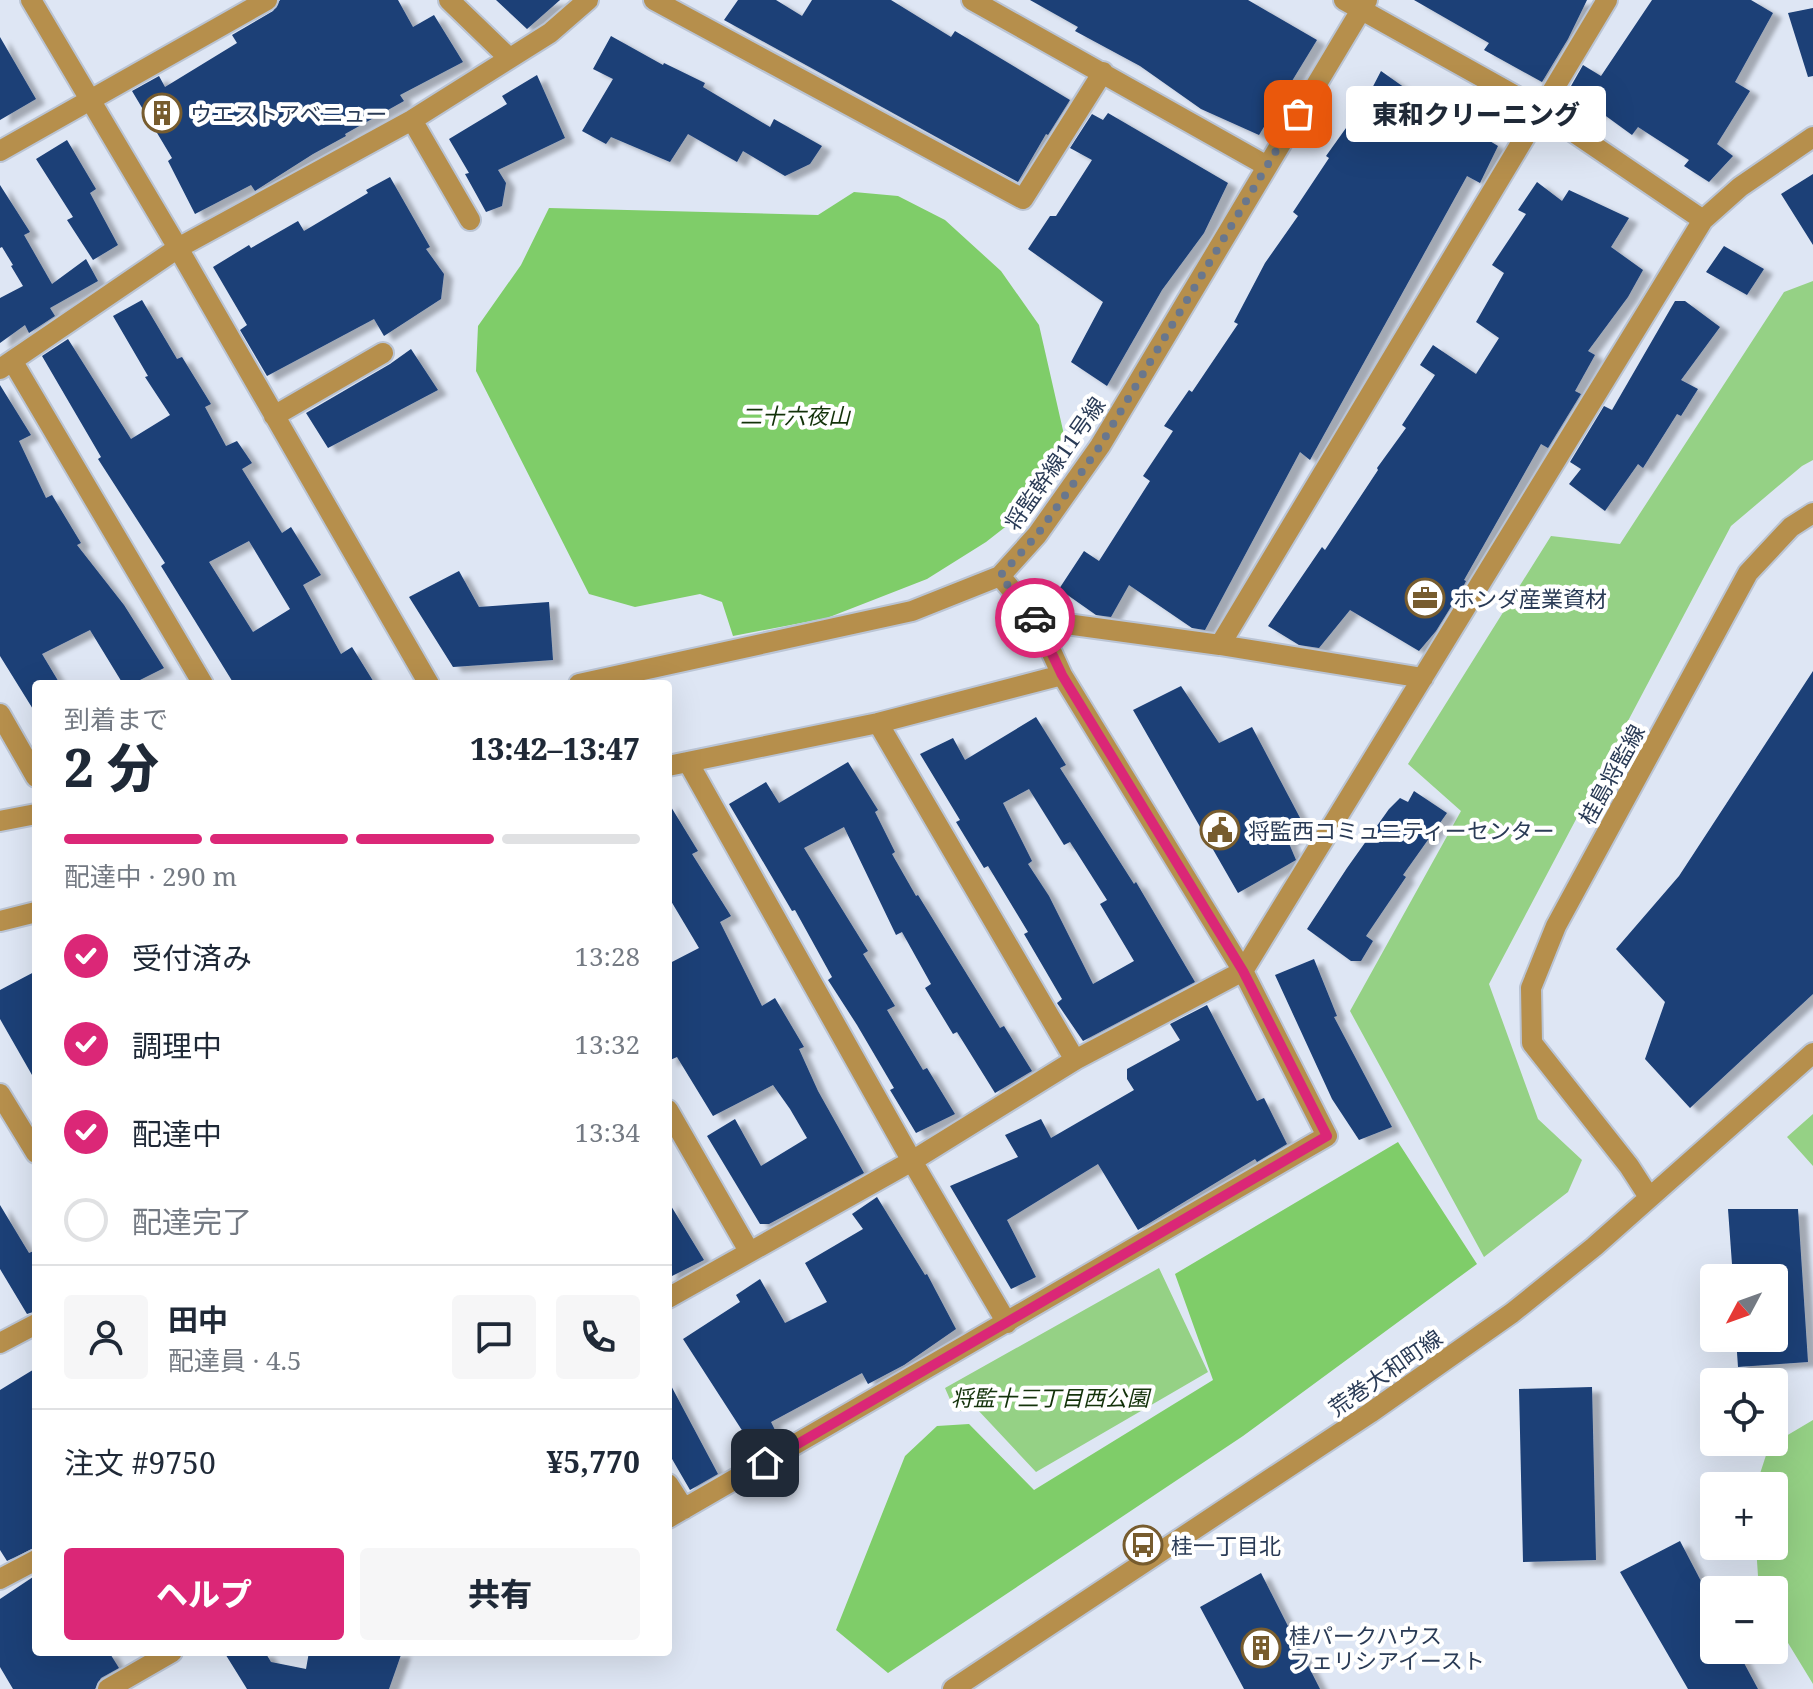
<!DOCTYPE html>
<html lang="ja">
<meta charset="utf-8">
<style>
:root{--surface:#fff;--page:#f6f6f7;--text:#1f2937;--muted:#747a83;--line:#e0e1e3;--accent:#db2777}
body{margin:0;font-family:"Noto Serif","Noto Sans JP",serif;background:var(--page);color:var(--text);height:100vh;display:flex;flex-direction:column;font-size:30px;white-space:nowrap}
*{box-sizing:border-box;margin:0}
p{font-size:26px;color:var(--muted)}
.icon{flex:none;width:44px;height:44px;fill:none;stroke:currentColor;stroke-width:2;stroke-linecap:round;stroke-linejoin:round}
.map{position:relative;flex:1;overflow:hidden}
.details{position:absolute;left:32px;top:680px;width:640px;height:976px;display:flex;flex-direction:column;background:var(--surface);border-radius:8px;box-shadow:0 8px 32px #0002}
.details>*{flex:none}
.needle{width:52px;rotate:229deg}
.buttons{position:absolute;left:1700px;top:1264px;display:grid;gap:16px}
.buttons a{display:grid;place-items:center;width:88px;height:88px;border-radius:8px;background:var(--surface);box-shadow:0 8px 32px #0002;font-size:40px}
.pin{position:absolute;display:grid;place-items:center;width:68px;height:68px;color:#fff;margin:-34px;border-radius:16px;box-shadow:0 4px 12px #0006}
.courier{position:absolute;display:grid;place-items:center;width:80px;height:80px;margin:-40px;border:6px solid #db2777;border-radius:50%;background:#fff;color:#222;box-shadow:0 2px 10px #0007}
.bubble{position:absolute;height:56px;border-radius:8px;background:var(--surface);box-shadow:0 8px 32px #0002;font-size:26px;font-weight:800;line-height:56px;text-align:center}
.head em{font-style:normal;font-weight:800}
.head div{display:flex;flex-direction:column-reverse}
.head{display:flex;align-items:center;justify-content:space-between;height:136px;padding:0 32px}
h1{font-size:52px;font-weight:800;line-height:60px}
.bar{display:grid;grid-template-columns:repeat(4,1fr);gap:12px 8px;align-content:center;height:96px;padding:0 32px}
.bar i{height:10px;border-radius:6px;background:var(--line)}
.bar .selected{background:var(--accent)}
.bar p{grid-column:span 4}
.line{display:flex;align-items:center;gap:20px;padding:0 32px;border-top:2px solid var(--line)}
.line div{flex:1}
.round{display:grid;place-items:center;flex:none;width:84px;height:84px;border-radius:8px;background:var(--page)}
ol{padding:0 32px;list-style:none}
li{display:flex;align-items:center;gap:24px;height:88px}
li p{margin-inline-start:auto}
li .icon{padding:8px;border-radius:50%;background:var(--accent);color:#fff;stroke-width:4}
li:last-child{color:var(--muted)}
li i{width:44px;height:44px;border:4px solid var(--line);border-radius:50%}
.cta{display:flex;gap:16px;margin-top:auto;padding:16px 32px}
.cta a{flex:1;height:92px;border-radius:8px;background:var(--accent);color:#fff;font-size:32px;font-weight:800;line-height:92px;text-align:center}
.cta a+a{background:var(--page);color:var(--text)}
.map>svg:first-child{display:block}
.green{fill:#95d185}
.forest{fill:#7fcd69}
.building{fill:#1b3f77;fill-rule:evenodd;filter:url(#shadow)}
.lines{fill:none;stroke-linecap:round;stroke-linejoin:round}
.minor-casing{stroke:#bac4d4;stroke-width:24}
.minor{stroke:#b68f4c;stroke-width:20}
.done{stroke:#69778d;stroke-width:8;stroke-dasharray:0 14.4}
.route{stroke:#db2777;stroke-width:10}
.labels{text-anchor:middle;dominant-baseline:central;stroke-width:8;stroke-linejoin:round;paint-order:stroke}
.poi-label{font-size:22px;fill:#2a3b56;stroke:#fff;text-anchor:start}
.park-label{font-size:22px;font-style:italic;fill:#13320a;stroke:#fff}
.street-label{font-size:22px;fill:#2a3b56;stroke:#fff}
</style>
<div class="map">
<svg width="1813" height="1689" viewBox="0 0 1813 1689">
<defs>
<filter id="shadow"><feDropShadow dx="9" dy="5" stdDeviation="2" flood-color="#0004"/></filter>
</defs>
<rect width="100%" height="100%" fill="#dee6f4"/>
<path class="green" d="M1813,281V460L1802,466L1731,526L1489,984L1538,1119L1582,1160L1568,1192L1484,1257L1350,1011L1461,811L1408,764L1551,536L1620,544L1784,292Z
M1813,1114V1166L1787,1137Z
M1159,1268L1208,1372L1036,1472L977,1409L955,1411L945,1388Z
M1813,1420V1684L1774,1620V1590H1763L1758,1576L1756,1546H1774V1486H1756L1769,1446Z"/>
<path class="forest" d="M854,192L898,196L945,220L1001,271L1039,325L1070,461L1036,503L986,542L927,579L827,618L733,636L722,602L700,594L635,607L589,594L476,371L478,326L521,265L549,208L818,215Z
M1398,1142L1477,1264L1243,1436L888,1673L836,1630L905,1456L937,1426L969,1424L1034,1490L1213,1380L1175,1274Z"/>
<path class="building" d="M280,0H398L413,27L434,15L463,62L400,95L404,101L345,134L346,136L313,154L258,189L255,191L251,185L195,214L168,161L172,158L132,91L159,76L165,87L237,43L232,35L273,11Z
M496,0H560L527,29Z
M738,0H776L802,16L812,0H891L951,37L955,31L1070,100L1048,135L1046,134L1018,182L724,20Z
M1030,0H1248L1317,40L1259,135L1201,109L1140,66L1075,31L1078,27Z
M1414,0H1587L1568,39L1542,82L1484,50L1489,43Z
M1652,0H1751L1773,13L1735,82L1750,91L1717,144L1733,156L1709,182L1684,166L1689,160L1638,127L1632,135L1599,111L1597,114L1567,93L1583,65L1601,76Z
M1813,8V76L1808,77L1788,13Z
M611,36L663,65L664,63L705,83L703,87L770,127L774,119L822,146L810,164L785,176L743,151L737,162L688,134L670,162L611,137L606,144L582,131L613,79L593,69Z
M0,37L36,99L0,120Z
M1381,71L1446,117L1447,115L1498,146L1480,183L1467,176L1310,460L1300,452L1205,630L1192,628L1129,585L1111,617L1096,615L1059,589L1084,551L1099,561L1150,481L1143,476L1173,431L1164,426L1189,390L1192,392L1238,324L1234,322L1265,263L1298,216L1293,212L1329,158L1326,156L1351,121L1354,123Z
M537,75L565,138L498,170L506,183L502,206L486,212L465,174L469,173L449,139L507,104L502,96Z
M1108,113L1228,183L1204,233L1162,290L1107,386L1071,362L1103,302L1028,249L1050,216H1056L1092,160L1070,148L1092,114L1103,120Z
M67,140L96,189L90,193L118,245L93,260L67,220L73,217L36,159Z
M1813,174V245L1781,194Z
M390,177L430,247L426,249L444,274L441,299L384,336L374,319L267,376L240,330L247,325L213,267L249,245L251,248L298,221L304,231L368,193L366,190Z
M1537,182L1562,201L1569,190L1629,218L1611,247L1643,270L1628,297L1588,351L1595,355L1575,391L1581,394L1548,448L1541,444L1464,580L1466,581L1462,589L1436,631L1419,651L1350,610L1319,648L1299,645L1268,626L1322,547L1325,550L1378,470L1377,468L1406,428L1402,425L1435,375L1420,365L1433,345L1476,374L1499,338L1476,322L1504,273L1492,265L1526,214L1518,210Z
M0,185L30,232L24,235L52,284L86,259L98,281L50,308L55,316L29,333L25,325L0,343V298L23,286L11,266L13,265L2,247L0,248Z
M1724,246L1764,269L1747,295L1706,272Z
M142,300L177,359L182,357L211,404L205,407L226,446L237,441L252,463L242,469L282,533L291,527L321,575L303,585L341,654L352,647L375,684H234L161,566L165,563L98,459L101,457L42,356L68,339L131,439L170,415L145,377L148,376L113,316ZM249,541L290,609L253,632L209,562Z
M1675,301H1685L1720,327L1681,380L1698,389L1681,416L1677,414L1643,468L1638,464L1605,511L1569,484L1581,469L1570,462L1604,406L1612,410Z
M411,349L438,390L328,448L306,413L390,364Z
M0,385L31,435L19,441L46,498L52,495L81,543L77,545L124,605L164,668L132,684H123L90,630L42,654L60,684H36V714L0,656Z
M459,571L479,607L549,602L553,660L453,667L409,597Z
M1813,671V994L1690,1108L1645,1059L1665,1002L1616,949L1679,876Z
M1181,686L1219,743L1252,727L1307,831L1288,841L1296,860L1238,893L1133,710Z
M1036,717L1066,765L1060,768L1134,884L1136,882L1195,982L1083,1041L1057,1003L1062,999L1024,934L1028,932L988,866L984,868L956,822L960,820L920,754L953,738L965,760ZM1029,789L1064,845L1070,842L1107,900L1100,904L1134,961L1093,984L1049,896L1028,864L1032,861L1003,803Z
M848,762L878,810L875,812L895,852L892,854L916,896L918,895L1000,1028L1004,1026L1032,1071L995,1093L957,1032L953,1034L925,988L931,984L902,932L896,935L844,827L804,848L868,951L863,954L895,1006L887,1010L923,1070L927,1068L955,1114L916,1133L890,1090L894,1088L857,1025L828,980L832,977L795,910L792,911L729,804L766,782L779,803Z
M1414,791L1447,813L1403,875L1406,877L1366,936L1373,941L1361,961H1351L1307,929L1347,868L1389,809L1400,798L1408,802Z
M668,802L698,851L692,854L731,916L720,922L762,1006L775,998L804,1047L799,1049L818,1091L864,1173L769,1224H760L707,1136L735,1119L761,1166L807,1138L790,1109L773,1085L713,1116L677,1057L668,1061V964L699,948L668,896Z
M1314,959L1337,1016L1334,1017L1392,1127L1359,1140L1332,1099L1275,975Z
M36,971V1082L0,1019V990Z
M1207,1005L1257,1101L1264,1098L1287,1144L1257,1162L1255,1159L1138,1230L1098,1164L1007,1220L1036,1277L1011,1289L950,1186L1018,1157L1005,1135L1041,1119L1051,1138L1134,1090L1127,1079V1069L1180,1040L1170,1024Z
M877,1197L925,1275L927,1274L956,1329L904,1365L868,1384L862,1373L771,1422L779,1438L756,1452L683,1339L740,1302L736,1295L760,1279L785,1323L827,1302L805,1263L863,1229L852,1214Z
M668,1201L704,1260L668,1278Z
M0,1205L29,1253L36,1250V1311L27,1314L0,1269Z
M1728,1209H1798L1808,1362L1738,1367L1736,1338H1774V1278H1733Z
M36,1368V1547L7,1561L0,1550V1390Z
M668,1380L718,1474L690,1490L668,1452Z
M1592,1387L1596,1560L1523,1562L1519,1389Z
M1680,1541L1714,1606V1650H1737L1758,1689H1688L1620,1572Z
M1261,1573L1320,1689H1244L1200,1607Z
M36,1575V1652H109L119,1668L101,1678L95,1689H13L0,1667V1599Z
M224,1652H265L271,1662L306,1669L309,1652H402L389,1689H247Z"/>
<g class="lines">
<g class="minor-casing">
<path id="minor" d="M31,0L178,248L429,684
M449,0L509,58
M654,0L1023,199L1103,72
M972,0L1267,166
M1344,0L1541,110L1703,220L1740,187L1813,137
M412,120L470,220
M0,151L267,0
M13,362L203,684
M0,369L178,248L412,120L550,33L588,0
M274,416L383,353
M1037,620L1220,645L1423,678
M1220,645L1607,0
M579,684L912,611L1000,576L1037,535L1100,446L1367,0
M0,714L36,777
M878,723L1075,1060
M688,762L912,1161L1007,1323
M668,766L878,723L1062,675
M0,821L36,814
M0,921L36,912
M0,1094L36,1153
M668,1110L749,1251
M1649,1197L1629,1166L1532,1043L1531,988L1556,926L1748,573L1791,527L1813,513
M668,1298L912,1161L1075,1060L1243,971L1703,220
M0,1343L36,1324
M668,1484L684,1509
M668,1518L1327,1136L1243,971L1062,675L1037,620L1000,576
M0,1579L36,1560
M108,1689L172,1652
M953,1689L1370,1413L1512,1313L1594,1247L1813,1053"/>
</g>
<use href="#minor" class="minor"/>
</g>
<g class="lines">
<path class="done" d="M1035,618L1000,576L1037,535L1100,446L1298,114"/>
<path class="route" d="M765,1463L1327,1136L1243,971L1062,675L1035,618"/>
</g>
<defs>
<g id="building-ring" transform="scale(2)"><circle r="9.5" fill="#fff" stroke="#775c2e" stroke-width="1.5"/><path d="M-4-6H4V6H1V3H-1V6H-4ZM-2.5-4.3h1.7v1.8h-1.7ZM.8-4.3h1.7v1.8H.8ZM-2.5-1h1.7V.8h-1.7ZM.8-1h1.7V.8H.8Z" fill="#775c2e"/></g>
<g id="office-ring" transform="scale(2)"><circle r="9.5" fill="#fff" stroke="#775c2e" stroke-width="1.5"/><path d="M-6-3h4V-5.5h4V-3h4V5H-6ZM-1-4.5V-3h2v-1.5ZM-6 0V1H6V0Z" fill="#775c2e"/></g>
<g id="civic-ring" transform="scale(2)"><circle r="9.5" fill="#fff" stroke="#775c2e" stroke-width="1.5"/><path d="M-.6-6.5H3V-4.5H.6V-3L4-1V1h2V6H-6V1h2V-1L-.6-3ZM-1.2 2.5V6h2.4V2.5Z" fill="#775c2e"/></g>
<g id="bus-ring" transform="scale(2)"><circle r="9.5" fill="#fff" stroke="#775c2e" stroke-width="1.5"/><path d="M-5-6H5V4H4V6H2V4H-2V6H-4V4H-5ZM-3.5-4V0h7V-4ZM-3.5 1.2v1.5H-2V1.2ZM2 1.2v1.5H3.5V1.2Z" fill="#775c2e"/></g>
</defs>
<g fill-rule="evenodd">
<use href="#building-ring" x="162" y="113"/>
<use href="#office-ring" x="1425" y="598"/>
<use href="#civic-ring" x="1220" y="830"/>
<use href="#bus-ring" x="1143" y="1545"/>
<use href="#building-ring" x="1261" y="1648"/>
</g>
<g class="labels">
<g class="poi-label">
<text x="190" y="113">ウエストアベニュー</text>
<text x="1453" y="598">ホンダ産業資材</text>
<text x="1248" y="830">将監西コミュニティーセンター</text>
<text x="1171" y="1545">桂一丁目北</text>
<text x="1289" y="1635">桂パークハウス<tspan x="1289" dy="25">フェリシアイースト</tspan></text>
</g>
<g class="park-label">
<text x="795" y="415">二十六夜山</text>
<text x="1050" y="1397">将監十三丁目西公園</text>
</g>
<g class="street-label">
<text transform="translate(1054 463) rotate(-55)">将監幹線11号線</text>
<text transform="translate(1611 774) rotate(-61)">桂島将監線</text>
<text transform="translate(1385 1372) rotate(-35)">荒巻大和町線</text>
</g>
</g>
</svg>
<div class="buttons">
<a><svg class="needle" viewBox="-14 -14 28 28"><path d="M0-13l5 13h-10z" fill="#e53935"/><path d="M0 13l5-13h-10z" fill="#747a83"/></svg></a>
<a><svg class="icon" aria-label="locate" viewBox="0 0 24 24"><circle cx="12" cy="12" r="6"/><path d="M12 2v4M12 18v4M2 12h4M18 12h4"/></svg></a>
<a>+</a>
<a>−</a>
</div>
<div class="pin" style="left:1298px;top:114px;background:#ea580c"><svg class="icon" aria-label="bag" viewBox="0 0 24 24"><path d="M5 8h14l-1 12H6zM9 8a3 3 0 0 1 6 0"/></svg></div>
<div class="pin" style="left:765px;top:1463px;background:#1f2937"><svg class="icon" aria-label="home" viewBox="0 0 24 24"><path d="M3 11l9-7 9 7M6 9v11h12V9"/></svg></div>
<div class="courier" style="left:1035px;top:618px"><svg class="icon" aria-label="car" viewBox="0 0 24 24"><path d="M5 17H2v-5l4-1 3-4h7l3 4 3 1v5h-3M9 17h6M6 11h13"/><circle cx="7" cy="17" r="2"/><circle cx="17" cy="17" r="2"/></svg></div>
<div class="bubble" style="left:1346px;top:86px;width:260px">東和クリーニング</div>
<section class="details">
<div class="head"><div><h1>2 分</h1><p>到着まで</p></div><em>13:42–13:47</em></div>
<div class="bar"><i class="selected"></i><i class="selected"></i><i class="selected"></i><i></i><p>配達中 · 290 m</p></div>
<ol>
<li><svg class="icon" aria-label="check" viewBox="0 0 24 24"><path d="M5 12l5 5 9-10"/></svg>受付済み<p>13:28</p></li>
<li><svg class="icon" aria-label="check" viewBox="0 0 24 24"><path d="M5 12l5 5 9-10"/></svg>調理中<p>13:32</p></li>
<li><svg class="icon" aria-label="check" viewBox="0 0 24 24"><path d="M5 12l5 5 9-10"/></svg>配達中<p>13:34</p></li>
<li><i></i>配達完了</li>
</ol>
<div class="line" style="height:144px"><a class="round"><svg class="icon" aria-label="person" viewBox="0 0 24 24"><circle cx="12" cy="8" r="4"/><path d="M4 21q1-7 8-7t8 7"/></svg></a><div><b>田中</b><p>配達員 · 4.5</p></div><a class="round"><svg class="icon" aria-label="chat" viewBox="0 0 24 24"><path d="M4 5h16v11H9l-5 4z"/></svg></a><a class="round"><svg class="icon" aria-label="phone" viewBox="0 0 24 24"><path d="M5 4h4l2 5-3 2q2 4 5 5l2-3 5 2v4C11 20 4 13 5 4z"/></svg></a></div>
<div class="line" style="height:104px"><div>注文 #9750</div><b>¥5,770</b></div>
<div class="cta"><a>ヘルプ</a><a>共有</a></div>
</section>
</div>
